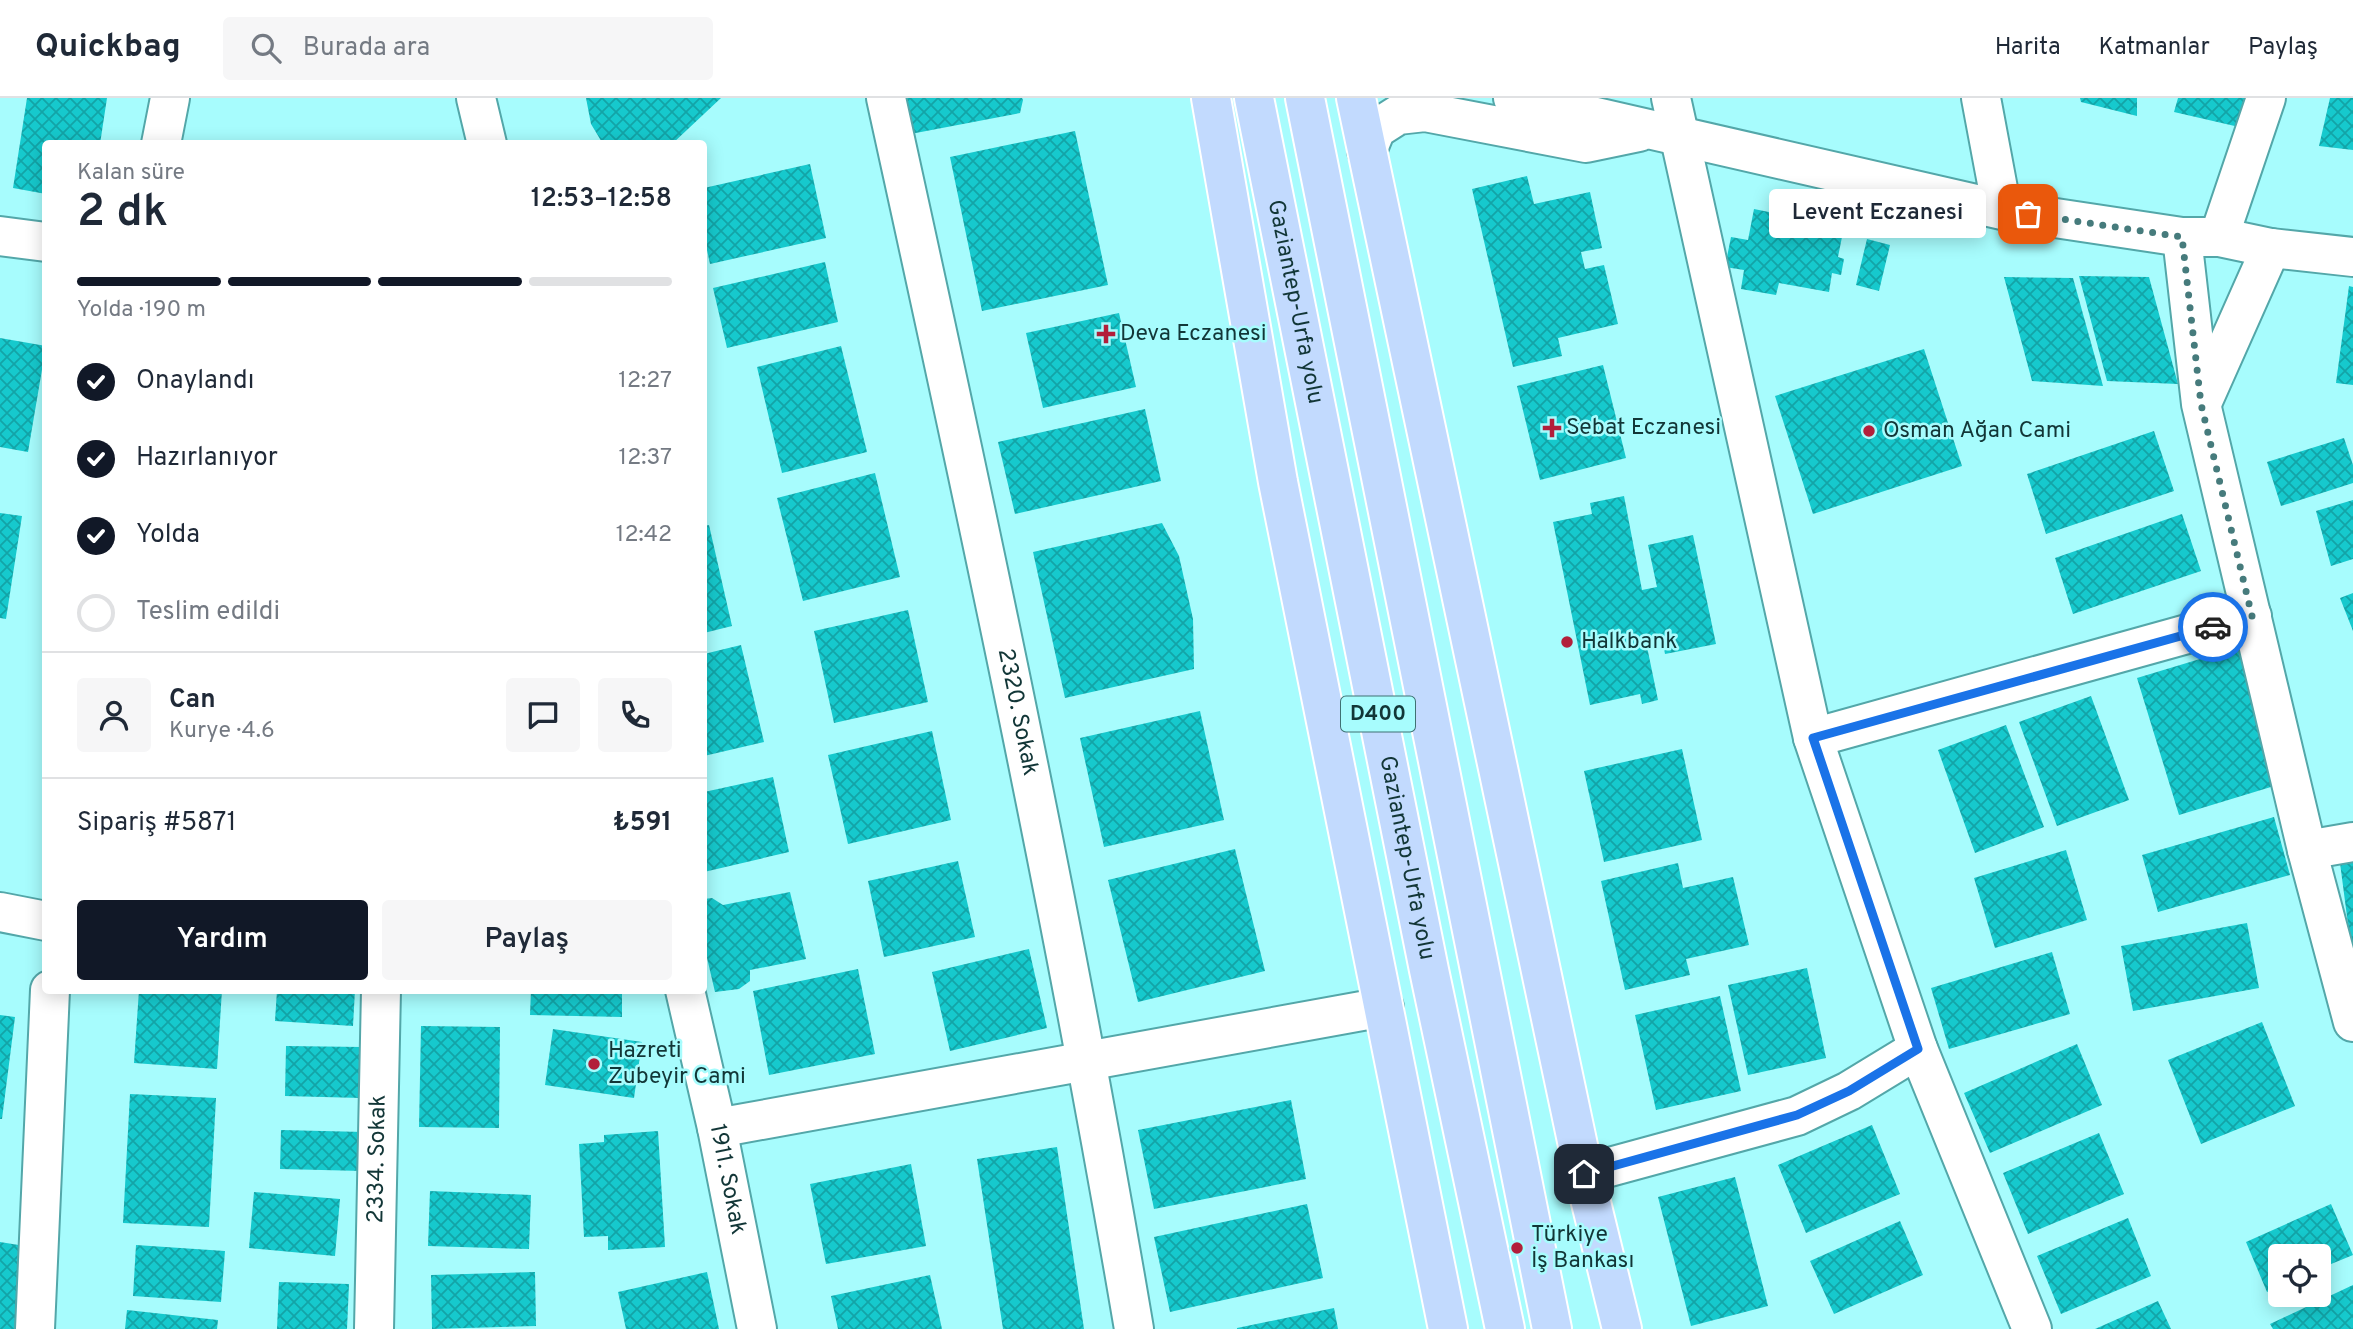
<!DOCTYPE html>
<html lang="tr">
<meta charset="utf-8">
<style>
:root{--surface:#fff;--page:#f6f6f7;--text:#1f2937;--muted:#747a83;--line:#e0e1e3;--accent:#111827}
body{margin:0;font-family:Overpass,sans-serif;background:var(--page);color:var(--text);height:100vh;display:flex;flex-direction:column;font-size:26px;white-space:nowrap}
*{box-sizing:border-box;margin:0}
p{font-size:23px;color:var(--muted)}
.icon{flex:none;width:38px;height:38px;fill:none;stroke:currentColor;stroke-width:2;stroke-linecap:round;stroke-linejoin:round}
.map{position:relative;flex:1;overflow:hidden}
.side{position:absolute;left:42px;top:42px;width:665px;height:854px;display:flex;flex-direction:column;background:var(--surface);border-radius:7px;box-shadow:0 4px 18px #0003}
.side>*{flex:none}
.tools{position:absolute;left:2268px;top:1146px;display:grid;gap:14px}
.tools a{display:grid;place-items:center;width:63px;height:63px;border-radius:7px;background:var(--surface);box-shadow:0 4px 18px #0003;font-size:35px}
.pin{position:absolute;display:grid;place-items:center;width:60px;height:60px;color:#fff;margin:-30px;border-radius:14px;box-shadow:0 4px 10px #0006}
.courier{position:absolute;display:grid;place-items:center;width:70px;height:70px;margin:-35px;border:5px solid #1a73e8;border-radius:50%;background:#fff;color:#222;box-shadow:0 2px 9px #0007}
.bubble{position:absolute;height:49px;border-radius:7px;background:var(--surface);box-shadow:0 4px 18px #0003;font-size:23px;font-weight:600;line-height:49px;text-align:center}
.summary em{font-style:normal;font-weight:600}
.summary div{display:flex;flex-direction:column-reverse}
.summary{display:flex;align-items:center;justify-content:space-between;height:119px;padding:0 35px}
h1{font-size:46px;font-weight:600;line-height:52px}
.bar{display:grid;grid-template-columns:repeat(4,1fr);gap:10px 7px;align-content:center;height:84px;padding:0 35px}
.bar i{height:9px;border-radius:5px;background:var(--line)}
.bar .on{background:var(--accent)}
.bar p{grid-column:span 4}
.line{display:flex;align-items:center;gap:18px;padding:0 35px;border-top:2px solid var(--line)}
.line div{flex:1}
.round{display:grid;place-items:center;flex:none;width:74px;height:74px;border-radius:7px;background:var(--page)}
ol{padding:0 35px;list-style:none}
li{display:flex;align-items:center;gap:21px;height:77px}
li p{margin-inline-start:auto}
li .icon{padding:7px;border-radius:50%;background:var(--accent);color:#fff;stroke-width:4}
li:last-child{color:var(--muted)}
li i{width:38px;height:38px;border:4px solid var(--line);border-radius:50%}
.action{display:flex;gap:14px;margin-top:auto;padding:14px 35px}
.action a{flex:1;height:80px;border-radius:7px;background:var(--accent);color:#fff;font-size:28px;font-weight:600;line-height:80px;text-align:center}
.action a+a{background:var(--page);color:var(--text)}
header{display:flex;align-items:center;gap:42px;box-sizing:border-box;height:98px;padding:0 35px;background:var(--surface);border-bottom:2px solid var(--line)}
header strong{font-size:33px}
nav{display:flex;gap:38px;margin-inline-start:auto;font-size:24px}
.search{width:490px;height:63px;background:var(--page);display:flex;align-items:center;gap:18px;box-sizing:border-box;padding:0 24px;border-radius:7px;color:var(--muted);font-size:26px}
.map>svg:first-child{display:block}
.building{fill:url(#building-cross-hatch)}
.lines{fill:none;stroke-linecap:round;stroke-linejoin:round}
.minor-casing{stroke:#53a7a9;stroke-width:42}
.tertiary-casing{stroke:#53a7a9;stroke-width:42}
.trunk-casing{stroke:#fff;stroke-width:42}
.minor{stroke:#fff;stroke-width:38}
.tertiary{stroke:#fff;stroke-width:38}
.trunk{stroke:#c2dafe;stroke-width:38}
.done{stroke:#467b7c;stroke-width:7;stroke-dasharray:0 12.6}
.route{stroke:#1a73e8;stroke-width:9}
.poi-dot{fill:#b21f3a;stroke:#a7fcfd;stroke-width:2.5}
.labels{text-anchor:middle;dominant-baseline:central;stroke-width:5;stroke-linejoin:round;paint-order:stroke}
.shield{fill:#a7fcfd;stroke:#3f7172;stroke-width:2}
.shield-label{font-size:21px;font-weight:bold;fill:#123637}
.street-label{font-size:23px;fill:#123637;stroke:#a7fcfd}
.poi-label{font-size:23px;fill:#123637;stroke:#a7fcfd;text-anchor:start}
</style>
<header>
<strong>Quickbag</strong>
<div class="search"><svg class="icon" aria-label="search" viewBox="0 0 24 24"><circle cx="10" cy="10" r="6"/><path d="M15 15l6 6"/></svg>Burada ara</div>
<nav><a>Harita</a><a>Katmanlar</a><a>Paylaş</a></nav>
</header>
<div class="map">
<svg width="2353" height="1231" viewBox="0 0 2353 1231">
<defs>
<pattern id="building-cross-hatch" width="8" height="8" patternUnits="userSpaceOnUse" patternTransform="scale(1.75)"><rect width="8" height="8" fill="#16c9cd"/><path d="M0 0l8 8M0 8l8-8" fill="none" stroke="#13a4a7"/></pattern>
</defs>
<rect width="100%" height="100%" fill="#a7fcfd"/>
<path class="building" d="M27,0H107L100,46H46V96L13,90Z
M586,0H721L672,46H603L591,26Z
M892,0H1022L1023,2L1020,15L900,38Z
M2080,0H2137V18L2081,4Z
M2178,0H2260L2252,32L2174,14Z
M2330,0H2353V52L2319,48Z
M1075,33L1108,187L982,213L950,59Z
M810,66L826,140L710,166L704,138V90Z
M1527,78L1534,106L1590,94L1602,150L1581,154L1585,171L1604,167L1618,226L1558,240L1562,258L1513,269L1472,91Z
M1754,111L1844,129L1838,159L1844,161L1841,177L1832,175L1829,194L1779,185L1776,197L1741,191L1744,172L1725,169L1731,139L1748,142Z
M1867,141L1890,147L1879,193L1856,187Z
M825,164L838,224L727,250L713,190Z
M2079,178L2149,179L2178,286L2107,283Z
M2004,179L2073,180L2103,288L2032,283Z
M2349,188L2353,189V287L2336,285Z
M1119,215L1136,289L1043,310L1026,235Z
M0,240L46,248L28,354L0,349Z
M841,248L867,354L782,375L757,269Z
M1924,251L1962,368L1813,416L1775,298Z
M1603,267L1626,360L1540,382L1517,288Z
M1145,311L1161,383L1015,416L998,344Z
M2154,333L2174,393L2046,436L2027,376Z
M2344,340L2353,367V385L2281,408L2267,364Z
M875,375L900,479L803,503L777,400Z
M1624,398L1642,492L1657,489L1648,447L1693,437L1716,546L1665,556L1661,536L1645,539L1658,602L1642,606L1640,596L1590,607L1553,424L1592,416L1590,405Z
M2353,402V461L2331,468L2316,413Z
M0,415L22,418L6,521L0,520Z
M2182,416L2201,473L2073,516L2055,460Z
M1162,425L1179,458L1193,521L1194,571L1065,600L1033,454Z
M709,427L732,528L704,535V428Z
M2353,495V533L2340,500Z
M908,512L928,604L834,625L814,533Z
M741,547L764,644L704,658V556Z
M2243,548L2284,685L2179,717L2137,580Z
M2091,598L2129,702L2057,728L2019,624Z
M1200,613L1224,722L1104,749L1080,640Z
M2006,627L2044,729L1975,755L1938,652Z
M932,633L951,722L848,746L828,657Z
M1682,651L1702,742L1604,764L1584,673Z
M773,679L789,754L704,774V694Z
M2274,719L2290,777L2158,814L2142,757Z
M1235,751L1265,873L1138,904L1108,782Z
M2066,752L2087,822L1995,850L1974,780Z
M958,763L975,839L884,859L868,783Z
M2353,763V848L2351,849L2340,765Z
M1678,765L1683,790L1733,779L1749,847L1686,861L1690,877L1625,892L1601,783Z
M790,794L806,861L750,872V883L739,891L715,894L704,847V801L712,800L723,807Z
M2247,825L2259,890L2133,913L2121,848Z
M1029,851L1047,930L950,953L932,874Z
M2052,854L2070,916L1949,951L1931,890Z
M1807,870L1826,960L1748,977L1728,887Z
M858,871L875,956L769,977L753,893Z
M139,892H222L217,971L134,965Z
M277,892H355L353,928L275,923Z
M531,892H622V919L530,917Z
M1720,898L1741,993L1656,1012L1635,917Z
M0,917L15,919L2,1021H0Z
M2262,924L2295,1008L2201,1046L2168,962Z
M421,928L500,929L499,1030L419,1029Z
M553,931L642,944L634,1000L545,987Z
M2077,946L2102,1007L1990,1055L1964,995Z
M286,948L362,949L361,1000L285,998Z
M130,996L216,1000L209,1129L123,1125Z
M1291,1002L1306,1081L1154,1111L1138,1032Z
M1872,1027L1900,1096L1806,1135L1778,1067Z
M281,1032L364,1034L363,1073L280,1071Z
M658,1033L665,1149L608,1152V1138L584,1139L579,1046L604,1044V1037Z
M2099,1035L2124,1096L2028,1136L2003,1075Z
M1057,1049L1084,1231H1003L977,1061Z
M911,1066L926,1148L826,1166L810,1086Z
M1735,1079L1768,1208L1691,1228L1658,1099Z
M430,1093L531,1097L529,1151L428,1148Z
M254,1094L340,1101L335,1158L249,1150Z
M1307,1106L1323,1180L1170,1214L1154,1139Z
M2331,1106L2353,1157L2319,1171V1158H2280V1188L2267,1194L2246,1144Z
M2128,1120L2151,1178L2061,1216L2037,1158Z
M1900,1123L1923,1177L1834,1216L1810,1163Z
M0,1144L31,1149L19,1231H0Z
M136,1147L225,1153L221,1204L133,1198Z
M535,1174L536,1228L432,1231L431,1177Z
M707,1174L719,1231H626L618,1194Z
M930,1177L942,1231H838L831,1198Z
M279,1184L349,1186L347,1231H277Z
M2353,1187V1231H2273L2270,1226Z
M2158,1203L2171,1231H2095Z
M1334,1210L1338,1231H1237V1230Z
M127,1212L218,1222L217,1231H125Z"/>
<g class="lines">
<g class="minor-casing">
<g id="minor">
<path d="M476,0L487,46"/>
<path id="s1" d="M886,0C976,409 1064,818 1134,1231"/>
<path d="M1671,0L1813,640L1918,951L2032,1231"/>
<path d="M161,46L170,0"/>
<path d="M0,138L46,144"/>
<path d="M2182,139L2201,306L2307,752L2353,924"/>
<path d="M2219,139L2266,0"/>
<path d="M2202,305L2271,150"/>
<path d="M1813,640L2252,518"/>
<path d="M2307,752L2353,744"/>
<path d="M0,814L46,823"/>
<path id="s2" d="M685,892L717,1030L757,1231"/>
<path d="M717,1030L1384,909"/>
<path d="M1584,1076L1797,1018L1849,993L1918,951"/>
<path d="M35,1231L50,892"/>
<path id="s3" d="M374,1231L381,892"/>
</g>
</g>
<g class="tertiary-casing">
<path id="tertiary" d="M1513,0L2002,112L2182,139H2219L2271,150L2353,159
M1981,0L2002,112
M1367,53L1376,31L1398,17L1425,14L1586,45L1639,34"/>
</g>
<g class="trunk-casing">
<g id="trunk">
<path d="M1211,0L1278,384L1448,1231"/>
<path id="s4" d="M1254,0L1429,872L1505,1231"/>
<path d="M1305,0L1552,1231"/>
<path d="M1356,0L1584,1076L1622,1231"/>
</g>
</g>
<use href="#minor" class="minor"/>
<use href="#tertiary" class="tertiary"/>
<use href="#trunk" class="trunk"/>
</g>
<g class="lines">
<path class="done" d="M2028,116L2182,139L2201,306L2252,518L2213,529"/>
<path class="route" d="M1584,1076L1797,1017L1849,993L1918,951L1813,640L2213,529"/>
</g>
<g class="poi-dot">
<path d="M1102.5 225.5h7v7h7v7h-7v7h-7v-7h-7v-7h7z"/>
<path d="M1548.5 319.5h7v7h7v7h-7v7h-7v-7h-7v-7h7z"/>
<circle cx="1869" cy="333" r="7"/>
<circle cx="1567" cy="544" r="7"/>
<circle cx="594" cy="966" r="7"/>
<circle cx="1517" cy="1150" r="7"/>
</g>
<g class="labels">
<rect class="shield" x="1341" y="598.5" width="74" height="35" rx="5"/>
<g class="shield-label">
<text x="1378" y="616">D400</text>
</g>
<g class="street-label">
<text stroke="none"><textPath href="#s4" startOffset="208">Gaziantep-Urfa yolu</textPath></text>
<text stroke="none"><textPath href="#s1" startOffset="628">2320. Sokak</textPath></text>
<text stroke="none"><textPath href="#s4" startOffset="775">Gaziantep-Urfa yolu</textPath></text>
<text stroke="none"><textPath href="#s3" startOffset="170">2334. Sokak</textPath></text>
<text stroke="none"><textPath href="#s2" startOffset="194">1911. Sokak</textPath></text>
</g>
<g class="poi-label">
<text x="1120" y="236">Deva Eczanesi</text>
<text x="1566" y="330">Sebat Eczanesi</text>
<text x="1883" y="333">Osman Ağan Cami</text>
<text x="1581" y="544">Halkbank</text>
<text x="608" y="953">Hazreti<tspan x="608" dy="26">Zubeyir Cami</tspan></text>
<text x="1531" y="1137">Türkiye<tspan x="1531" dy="26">İş Bankası</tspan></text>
</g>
</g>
</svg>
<div class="tools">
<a><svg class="icon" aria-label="locate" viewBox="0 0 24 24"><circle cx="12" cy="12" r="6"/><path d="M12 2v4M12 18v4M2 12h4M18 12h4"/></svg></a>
</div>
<div class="pin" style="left:2028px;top:116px;background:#ea580c"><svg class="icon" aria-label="bag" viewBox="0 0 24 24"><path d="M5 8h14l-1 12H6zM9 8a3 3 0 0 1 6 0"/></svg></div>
<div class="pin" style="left:1584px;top:1076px;background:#1f2937"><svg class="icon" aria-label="home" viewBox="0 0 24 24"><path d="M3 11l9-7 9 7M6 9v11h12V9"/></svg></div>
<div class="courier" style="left:2213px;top:529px"><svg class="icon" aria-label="car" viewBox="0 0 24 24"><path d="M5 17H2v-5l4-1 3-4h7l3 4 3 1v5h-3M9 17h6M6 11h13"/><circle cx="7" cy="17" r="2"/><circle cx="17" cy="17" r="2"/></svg></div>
<div class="bubble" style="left:1769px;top:91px;width:217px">Levent Eczanesi</div>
<section class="side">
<div class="summary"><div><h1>2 dk</h1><p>Kalan süre</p></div><em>12:53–12:58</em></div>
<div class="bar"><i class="on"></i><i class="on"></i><i class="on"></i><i></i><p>Yolda · 190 m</p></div>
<ol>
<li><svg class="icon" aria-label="check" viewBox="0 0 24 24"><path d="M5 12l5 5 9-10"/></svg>Onaylandı<p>12:27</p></li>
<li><svg class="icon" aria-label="check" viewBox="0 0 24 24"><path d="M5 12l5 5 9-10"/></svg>Hazırlanıyor<p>12:37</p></li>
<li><svg class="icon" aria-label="check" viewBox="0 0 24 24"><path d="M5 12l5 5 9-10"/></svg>Yolda<p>12:42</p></li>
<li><i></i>Teslim edildi</li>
</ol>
<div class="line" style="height:126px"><a class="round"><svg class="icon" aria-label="person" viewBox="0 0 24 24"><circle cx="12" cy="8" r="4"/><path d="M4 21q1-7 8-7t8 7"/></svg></a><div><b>Can</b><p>Kurye · 4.6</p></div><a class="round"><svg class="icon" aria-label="chat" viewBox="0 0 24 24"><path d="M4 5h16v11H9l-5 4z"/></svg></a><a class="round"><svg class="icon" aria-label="phone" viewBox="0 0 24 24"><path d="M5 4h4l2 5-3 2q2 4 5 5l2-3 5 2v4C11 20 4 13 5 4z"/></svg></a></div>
<div class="line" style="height:91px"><div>Sipariş #5871</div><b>₺591</b></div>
<div class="action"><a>Yardım</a><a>Paylaş</a></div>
</section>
</div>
